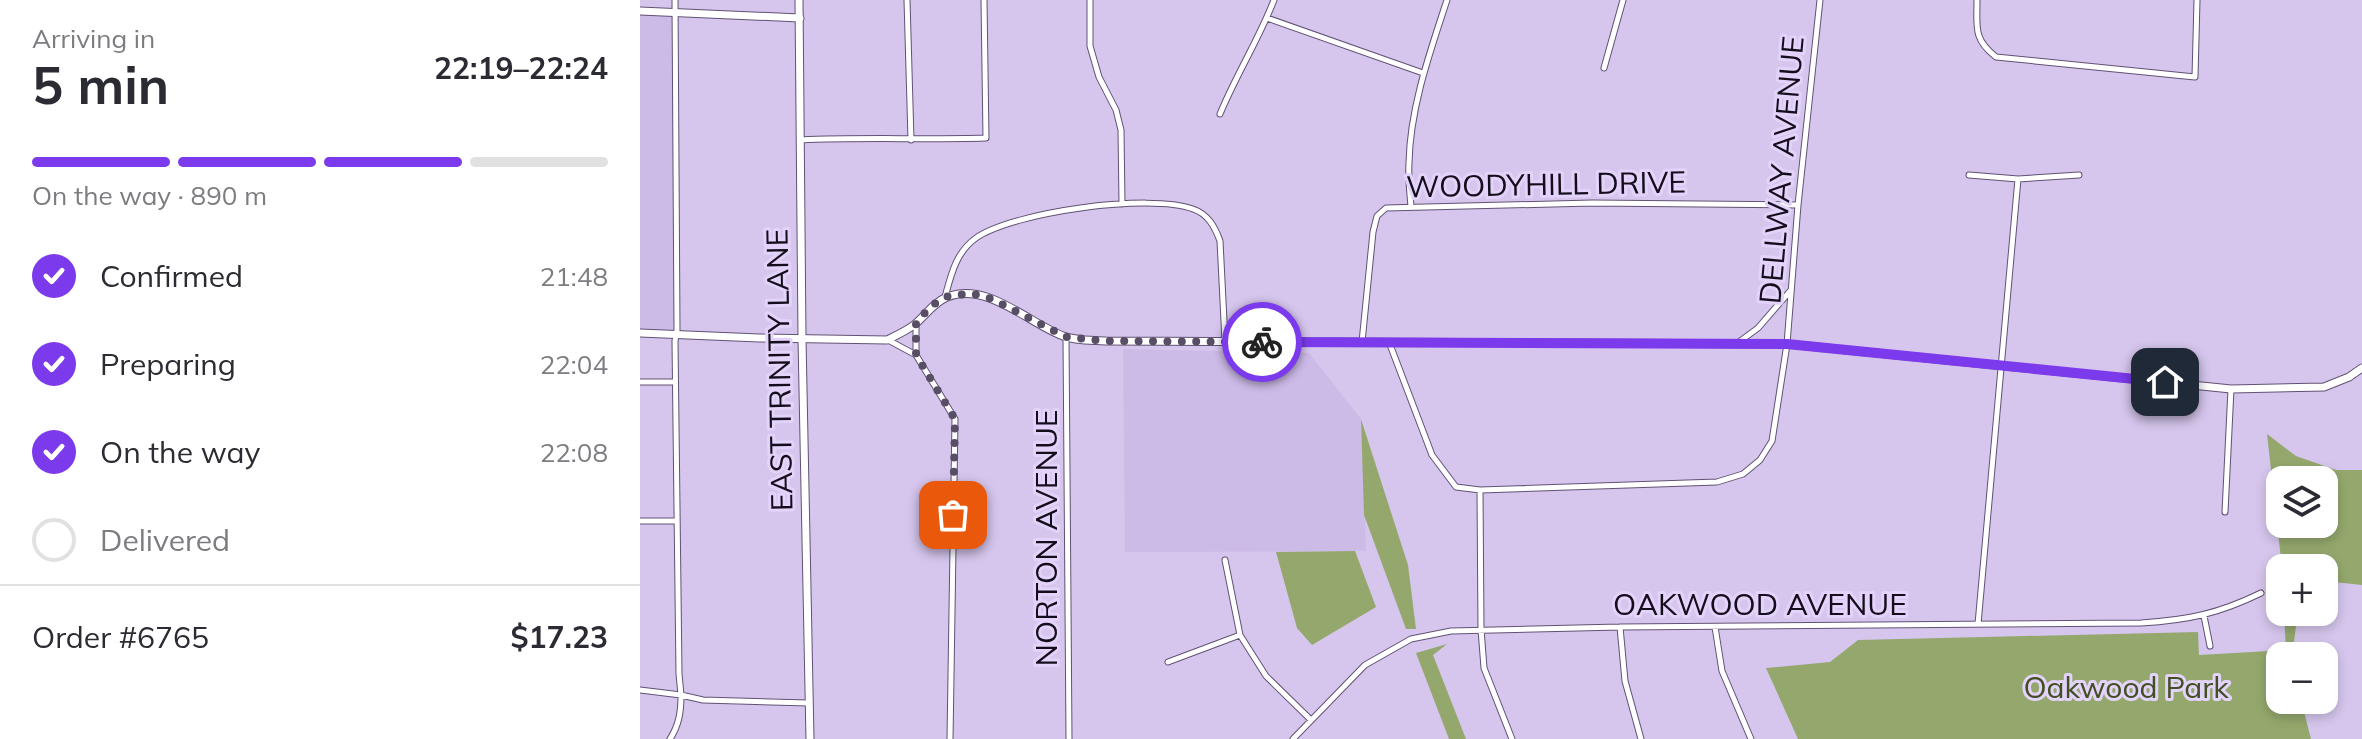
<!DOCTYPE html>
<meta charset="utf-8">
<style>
:root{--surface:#fff;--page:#f2f2f3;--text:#2b2b33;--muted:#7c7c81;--line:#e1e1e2;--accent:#7c3aed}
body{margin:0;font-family:Mulish,sans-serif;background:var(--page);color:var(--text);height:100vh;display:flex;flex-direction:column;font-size:30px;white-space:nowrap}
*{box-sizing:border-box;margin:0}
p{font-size:26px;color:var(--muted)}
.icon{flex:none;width:44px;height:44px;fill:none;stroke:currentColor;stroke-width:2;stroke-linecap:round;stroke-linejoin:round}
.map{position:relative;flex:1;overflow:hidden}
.side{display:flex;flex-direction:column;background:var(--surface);width:640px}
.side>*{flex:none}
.buttons{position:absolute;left:1626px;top:466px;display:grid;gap:16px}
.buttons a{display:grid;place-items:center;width:72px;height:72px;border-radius:16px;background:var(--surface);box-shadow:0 4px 12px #0003;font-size:40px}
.pin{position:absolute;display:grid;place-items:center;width:68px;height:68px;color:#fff;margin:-34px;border-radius:16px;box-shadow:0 4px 12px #0006}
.courier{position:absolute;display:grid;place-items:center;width:80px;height:80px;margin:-40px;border:6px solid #7c3aed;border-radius:50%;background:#fff;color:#222;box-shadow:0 2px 10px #0007}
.overview em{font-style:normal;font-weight:700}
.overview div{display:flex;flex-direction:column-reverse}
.overview{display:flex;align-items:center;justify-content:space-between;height:136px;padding:0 32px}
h1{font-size:52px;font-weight:700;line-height:60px}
.bar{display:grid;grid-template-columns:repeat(4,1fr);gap:12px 8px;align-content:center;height:96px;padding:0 32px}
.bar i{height:10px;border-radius:6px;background:var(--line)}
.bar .on{background:var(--accent)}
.bar p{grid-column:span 4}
.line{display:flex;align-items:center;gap:20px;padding:0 32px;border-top:2px solid var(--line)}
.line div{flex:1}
ol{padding:0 32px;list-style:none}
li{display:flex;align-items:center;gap:24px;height:88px}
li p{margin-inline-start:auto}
li .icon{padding:8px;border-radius:50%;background:var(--accent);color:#fff;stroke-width:4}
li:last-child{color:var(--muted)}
li i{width:44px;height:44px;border:4px solid var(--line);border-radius:50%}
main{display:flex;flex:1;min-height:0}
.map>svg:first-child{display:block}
.built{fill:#ccbae7}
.green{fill:#94a86d;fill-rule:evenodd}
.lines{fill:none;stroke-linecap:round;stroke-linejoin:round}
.minor-casing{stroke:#605274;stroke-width:7}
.tertiary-casing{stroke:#605274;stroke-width:9}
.secondary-casing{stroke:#605274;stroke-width:9}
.minor{stroke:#fff;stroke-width:5}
.tertiary{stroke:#fff;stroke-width:7}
.secondary{stroke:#fff;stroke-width:7}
.done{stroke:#584e65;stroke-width:8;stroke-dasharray:0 14.4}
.route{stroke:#7c3aed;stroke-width:10}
.labels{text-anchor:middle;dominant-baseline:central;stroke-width:6;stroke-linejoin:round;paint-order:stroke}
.street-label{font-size:30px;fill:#140e1c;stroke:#e3d3fa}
.park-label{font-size:30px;fill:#424f23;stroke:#e3d3fa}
</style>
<main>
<section class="side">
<div class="overview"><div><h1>5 min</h1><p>Arriving in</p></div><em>22:19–22:24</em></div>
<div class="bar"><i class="on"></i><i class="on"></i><i class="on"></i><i></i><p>On the way · 890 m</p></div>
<ol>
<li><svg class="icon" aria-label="check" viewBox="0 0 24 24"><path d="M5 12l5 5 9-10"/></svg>Confirmed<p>21:48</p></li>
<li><svg class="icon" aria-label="check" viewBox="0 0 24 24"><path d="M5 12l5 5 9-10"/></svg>Preparing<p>22:04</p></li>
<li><svg class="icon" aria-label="check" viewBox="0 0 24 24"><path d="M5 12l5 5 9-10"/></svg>On the way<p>22:08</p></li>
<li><i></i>Delivered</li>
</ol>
<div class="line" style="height:104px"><div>Order #6765</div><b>$17.23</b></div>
</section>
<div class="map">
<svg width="1722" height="739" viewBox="0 0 1722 739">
<rect width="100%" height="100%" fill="#d6c6ed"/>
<path class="built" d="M0,11L35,12V335L0,333Z
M483,349L669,353L721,419L726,551L485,552Z"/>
<path class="green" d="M721,419L768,565L776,629H766L724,515Z
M1627,434L1656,456L1696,470H1722V585L1684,581V568H1642ZM1684,480V524H1640V480Z
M715,551L736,607L672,645L657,628L636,552Z
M1644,612H1658L1652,656H1640V700H1661L1671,739H1158L1126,668L1190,662L1218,640L1558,632L1559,655L1646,650Z
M807,644L793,655L826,739H809L776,653Z"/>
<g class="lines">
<g class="minor-casing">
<path id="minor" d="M35,0L37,330L35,341L39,674L41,695L63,700L168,703
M267,0L271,140
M450,0V46L459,77L476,110L481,130L482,204
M1337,0C1337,27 1333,39 1356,57L1555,77L1557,0
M627,18L783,73
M964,68L983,0
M580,114C596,75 619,39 634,0
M161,140C223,137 284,140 346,138L344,0
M1329,175L1378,179L1439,175
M771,207C770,193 768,178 769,163C770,108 790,52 807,0
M305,297C311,275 316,252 336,238C373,212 510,193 553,209C568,214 575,227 580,241L585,341
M426,337L429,739
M248,340L276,355L315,419L310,739
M722,342L733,232L737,216L746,208L952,203L1158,205
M749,342L792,455L816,487L840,490L1077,482L1103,474L1120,460L1132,441L1147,344L1158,205L1180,0
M1099,342L1118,328L1151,290
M276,355V324
M0,382H35
M840,490L841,629L844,668L872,739
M1585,512L1591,389
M0,521H37
M585,560L600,635L626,676L671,720
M1564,616L1570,646
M1338,624L1378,179
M980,627L985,681L1001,739
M1075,627L1082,671L1111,739
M528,662L600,635
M0,690L41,695C41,712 39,725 30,739
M653,739L725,665L771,639L811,631L980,627L1501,623C1548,620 1578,614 1621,593"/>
</g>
<g class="tertiary-casing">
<path id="tertiary" d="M0,11L160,18
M0,333L119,338L247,340C257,335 266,331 274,325C286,315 293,303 307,297C347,281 388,323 423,336C436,341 452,340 466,341L1147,344L1591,389L1684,387L1709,377L1722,368"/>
</g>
<g class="secondary-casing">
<path id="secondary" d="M159,0L162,339L170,739"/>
</g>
<use href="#minor" class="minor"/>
<use href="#tertiary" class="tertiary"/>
<use href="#secondary" class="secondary"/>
</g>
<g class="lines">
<path class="done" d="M313,515L315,419L276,355V323L290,307L305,297L331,293L352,299L426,337L466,341L622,342"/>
<path class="route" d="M622,342L1147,344L1525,382"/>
</g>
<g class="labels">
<g class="street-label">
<text transform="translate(1141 170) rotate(-85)">DELLWAY AVENUE</text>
<text transform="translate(906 184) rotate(-1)">WOODYHILL DRIVE</text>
<text transform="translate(139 370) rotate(-91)">EAST TRINITY LANE</text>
<text transform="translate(406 538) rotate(-90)">NORTON AVENUE</text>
<text x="1120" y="604">OAKWOOD AVENUE</text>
</g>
<g class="park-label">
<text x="1486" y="687">Oakwood Park</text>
</g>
</g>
</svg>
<div class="buttons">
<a><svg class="icon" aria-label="layers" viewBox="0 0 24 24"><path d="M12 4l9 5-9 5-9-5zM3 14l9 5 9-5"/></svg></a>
<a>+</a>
<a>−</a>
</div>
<div class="pin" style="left:313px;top:515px;background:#ea580c"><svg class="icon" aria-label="bag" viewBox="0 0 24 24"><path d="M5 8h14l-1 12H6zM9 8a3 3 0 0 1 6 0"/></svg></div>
<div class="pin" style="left:1525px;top:382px;background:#1f2937"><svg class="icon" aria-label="home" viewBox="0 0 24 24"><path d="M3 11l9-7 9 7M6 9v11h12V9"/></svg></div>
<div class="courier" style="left:622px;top:342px"><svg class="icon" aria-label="bike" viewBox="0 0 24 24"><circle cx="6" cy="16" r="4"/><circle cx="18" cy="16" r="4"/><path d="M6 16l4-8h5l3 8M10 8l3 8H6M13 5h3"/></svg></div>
</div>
</main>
